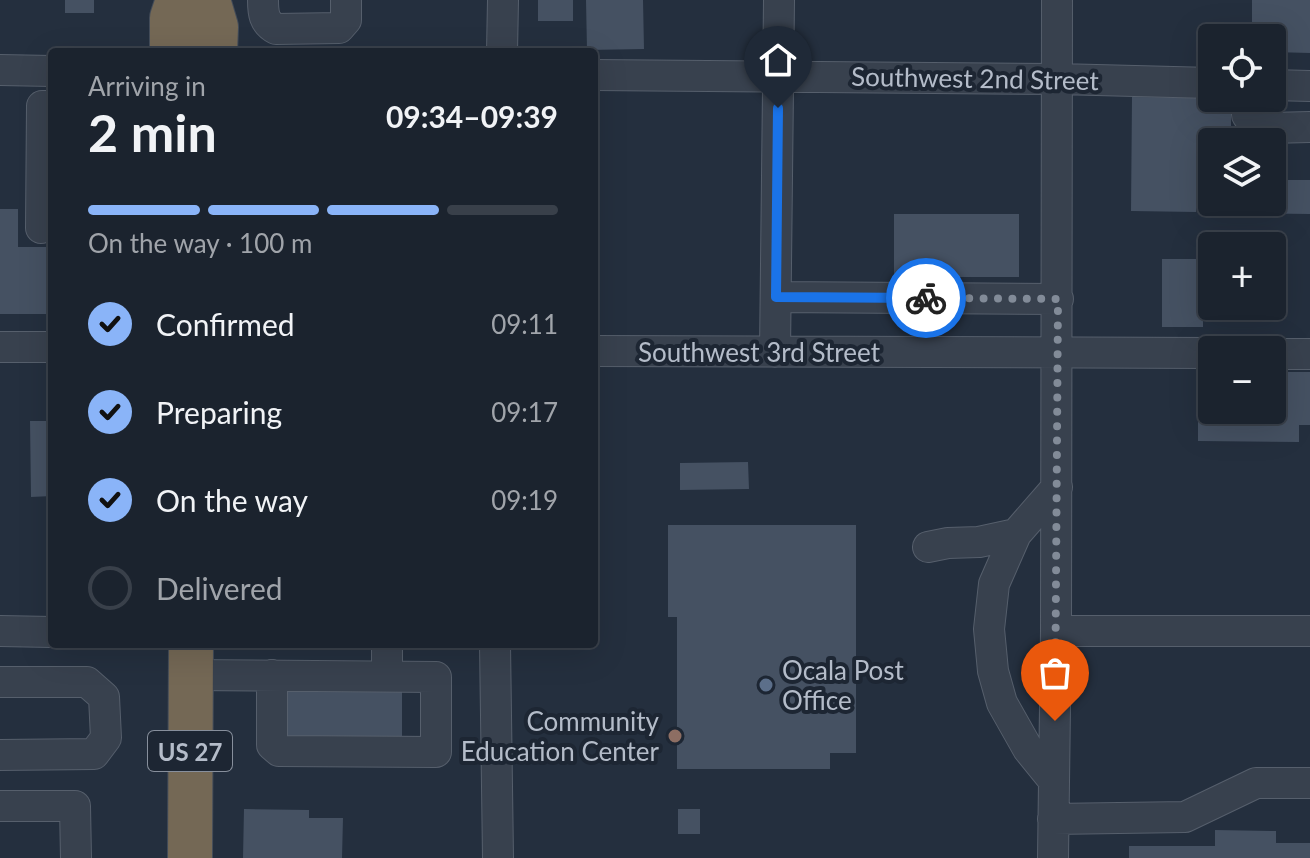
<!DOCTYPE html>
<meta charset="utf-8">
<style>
:root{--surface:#1b232e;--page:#282f3a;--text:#f1f3f6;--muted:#a0a4aa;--line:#39404a;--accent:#8ab4f8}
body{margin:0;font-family:Lato,sans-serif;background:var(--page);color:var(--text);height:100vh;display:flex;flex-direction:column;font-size:30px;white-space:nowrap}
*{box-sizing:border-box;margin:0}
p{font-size:26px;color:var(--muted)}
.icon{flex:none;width:44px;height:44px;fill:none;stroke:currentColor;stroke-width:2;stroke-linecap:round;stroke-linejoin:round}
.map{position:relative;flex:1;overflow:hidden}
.side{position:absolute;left:48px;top:48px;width:550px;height:600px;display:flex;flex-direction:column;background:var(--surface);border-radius:8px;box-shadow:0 8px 32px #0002,0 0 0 2px var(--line)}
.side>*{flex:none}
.tools{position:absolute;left:1198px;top:24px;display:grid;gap:16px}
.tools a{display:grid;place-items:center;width:88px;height:88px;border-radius:8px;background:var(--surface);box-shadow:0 8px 32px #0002,0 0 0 2px var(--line);font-size:40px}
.pin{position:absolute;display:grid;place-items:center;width:68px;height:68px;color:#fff;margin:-82px -34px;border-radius:50% 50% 50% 0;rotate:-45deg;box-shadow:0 0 8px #0007}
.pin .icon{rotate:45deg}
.courier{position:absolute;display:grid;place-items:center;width:80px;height:80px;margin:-40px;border:6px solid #1a73e8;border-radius:50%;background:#fff;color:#222;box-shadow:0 2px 10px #0007}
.headline em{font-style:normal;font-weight:700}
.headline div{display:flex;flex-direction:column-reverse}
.headline{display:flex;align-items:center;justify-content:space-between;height:136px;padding:0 40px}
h1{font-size:52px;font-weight:700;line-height:60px}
.bar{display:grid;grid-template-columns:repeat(4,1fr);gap:12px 8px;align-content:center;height:96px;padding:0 40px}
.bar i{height:10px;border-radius:6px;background:var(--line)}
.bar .current{background:var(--accent)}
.bar p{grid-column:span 4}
ol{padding:0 40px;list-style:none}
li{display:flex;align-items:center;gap:24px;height:88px}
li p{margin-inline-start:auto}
li .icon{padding:8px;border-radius:50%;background:var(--accent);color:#111;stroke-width:4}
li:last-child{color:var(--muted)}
li i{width:44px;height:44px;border:4px solid var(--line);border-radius:50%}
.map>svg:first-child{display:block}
.building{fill:#455162}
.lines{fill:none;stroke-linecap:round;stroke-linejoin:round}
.minor-casing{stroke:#565f6c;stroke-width:32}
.highway-casing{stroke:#434c59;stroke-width:46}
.minor{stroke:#38414e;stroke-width:30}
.highway{stroke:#746855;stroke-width:44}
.done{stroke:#828b98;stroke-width:8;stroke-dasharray:0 14.4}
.route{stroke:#1a73e8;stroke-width:10}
.service-dot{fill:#5c6f8a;stroke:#1d2633;stroke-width:3}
.education-dot{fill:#8d6e63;stroke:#1d2633;stroke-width:3}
.labels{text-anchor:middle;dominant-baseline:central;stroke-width:8;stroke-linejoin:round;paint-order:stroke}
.shield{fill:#1d2633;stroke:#878f9c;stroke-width:2}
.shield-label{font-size:24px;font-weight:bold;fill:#b4bcc9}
.street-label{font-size:26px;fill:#b4bcc9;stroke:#1d2633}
.poi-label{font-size:26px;fill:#b4bcc9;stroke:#1d2633;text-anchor:start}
</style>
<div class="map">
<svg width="1310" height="858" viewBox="0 0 1310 858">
<rect width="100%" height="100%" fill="#242f3e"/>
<path class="building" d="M65,0H94V13H65Z
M538,0H573V21H538Z
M586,0H643L644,49L587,50Z
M1252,0H1310V53L1272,52V38H1252Z
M1132,97L1231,98V142H1212V180H1197L1196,212L1131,211Z
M1272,180H1310V214L1212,213V202H1272Z
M0,209H18V247H52V314H0Z
M894,214H1019V277H894Z
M1162,259H1203V327H1162Z
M1198,372H1212V410H1272V372H1310V425H1299V442L1198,441Z
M30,421H52V496L31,497Z
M748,462L749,489L680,490V463Z
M668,525H856V753H830V769H677V617H668Z
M280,685H402V742H280Z
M244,809L309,810V818H343L342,858H243Z
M678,809H700V834H678Z
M1215,830L1276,831V843H1310V858H1129V846H1215Z"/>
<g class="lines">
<g class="minor-casing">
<path id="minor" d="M263,0C263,13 264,23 276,29L339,28L346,20V0
M502,52L503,0
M0,70L52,71
M594,75L1058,79L1212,83
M1272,85L1310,86
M1247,98V115L1254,125L1268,128L1310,127
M41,228L42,106H52
M776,297L1058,299
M0,347H52
M594,351L1212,353
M775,352L779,0
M1272,354H1310
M928,547L948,543L979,542L1016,534
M0,631L52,632
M1056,631H1310
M495,644L498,858
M191,675C272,675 354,676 436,677V752L279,751L272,745V675
M387,676V644
M0,682H87L104,697L106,738L94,754L0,755
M1054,781L1028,749L1002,703L993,671L989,629L994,584L1016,534L1057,487
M0,806H75L76,858
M1053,819L1185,817L1256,783H1310
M1053,858L1056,631L1057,0"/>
</g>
<g class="highway-casing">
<path id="highway" d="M208,0L216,27L215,52
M172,52V18L178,0
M190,858L191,644"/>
</g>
<use href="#minor" class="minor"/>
<use href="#highway" class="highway"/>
</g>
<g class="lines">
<path class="done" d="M926,298L1058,299L1055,721"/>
<path class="route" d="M778,108L776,297L926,298"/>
</g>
<circle class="service-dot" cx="766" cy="685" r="8"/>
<circle class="education-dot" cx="675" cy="736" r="8"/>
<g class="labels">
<rect class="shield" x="148" y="731" width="84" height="40" rx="6"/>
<g class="shield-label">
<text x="190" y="751">US 27</text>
</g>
<g class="street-label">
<text transform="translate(975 78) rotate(1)">Southwest 2nd Street</text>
<text x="759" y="352">Southwest 3rd Street</text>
</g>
<g class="poi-label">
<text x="782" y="670">Ocala Post<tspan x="782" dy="30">Office</tspan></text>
<text x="659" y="721" text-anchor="end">Community<tspan x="659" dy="30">Education Center</tspan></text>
</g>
</g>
</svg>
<div class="tools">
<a><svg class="icon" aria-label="locate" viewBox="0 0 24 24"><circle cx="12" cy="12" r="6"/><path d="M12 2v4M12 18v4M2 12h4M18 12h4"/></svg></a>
<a><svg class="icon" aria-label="layers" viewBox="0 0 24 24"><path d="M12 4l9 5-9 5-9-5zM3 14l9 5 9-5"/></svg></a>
<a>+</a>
<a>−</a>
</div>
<div class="pin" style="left:1055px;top:721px;background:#ea580c"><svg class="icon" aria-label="bag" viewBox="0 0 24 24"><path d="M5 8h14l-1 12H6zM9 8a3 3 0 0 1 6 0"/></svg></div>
<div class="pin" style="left:778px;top:108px;background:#1f2937"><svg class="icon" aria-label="home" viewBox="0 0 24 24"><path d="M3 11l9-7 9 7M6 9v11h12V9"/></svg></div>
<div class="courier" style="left:926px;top:298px"><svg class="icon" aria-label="bike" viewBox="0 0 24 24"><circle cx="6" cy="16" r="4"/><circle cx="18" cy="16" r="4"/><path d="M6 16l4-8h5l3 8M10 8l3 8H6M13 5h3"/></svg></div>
<section class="side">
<div class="headline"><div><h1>2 min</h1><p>Arriving in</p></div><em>09:34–09:39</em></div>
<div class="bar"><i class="current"></i><i class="current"></i><i class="current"></i><i></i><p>On the way · 100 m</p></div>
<ol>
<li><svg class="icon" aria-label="check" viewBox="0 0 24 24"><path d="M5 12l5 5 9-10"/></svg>Confirmed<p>09:11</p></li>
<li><svg class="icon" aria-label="check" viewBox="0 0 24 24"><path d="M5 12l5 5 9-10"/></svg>Preparing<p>09:17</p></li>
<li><svg class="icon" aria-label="check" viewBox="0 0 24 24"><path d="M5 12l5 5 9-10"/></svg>On the way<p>09:19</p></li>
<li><i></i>Delivered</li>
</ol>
</section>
</div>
